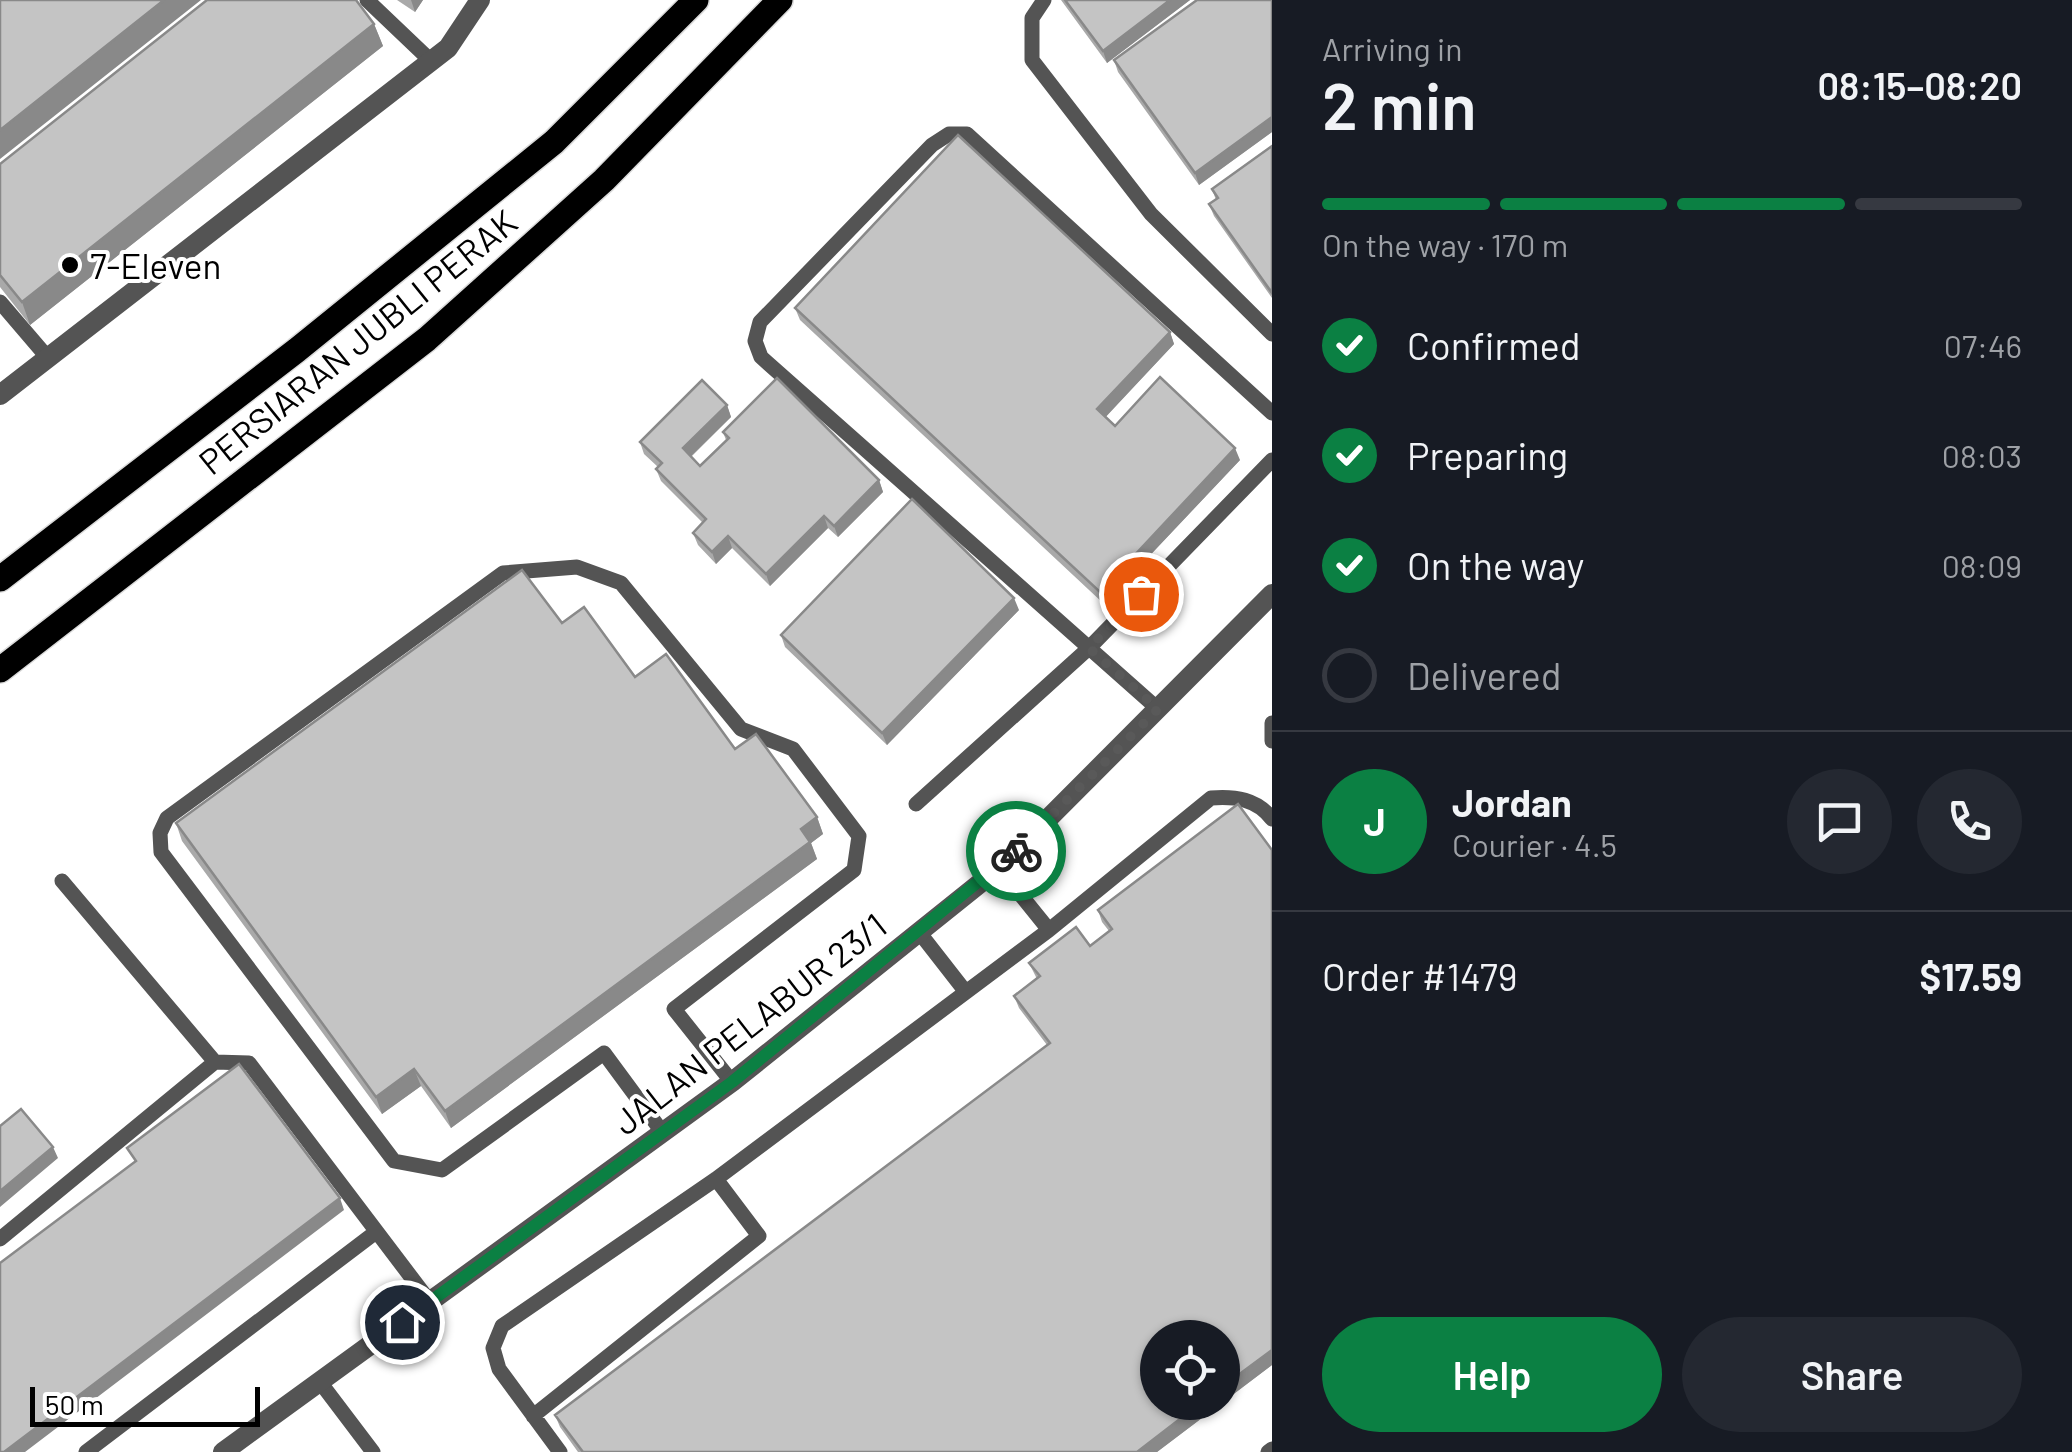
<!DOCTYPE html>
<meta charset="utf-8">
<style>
:root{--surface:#171b24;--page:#242831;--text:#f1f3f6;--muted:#9ea1a6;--line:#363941;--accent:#0b8043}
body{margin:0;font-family:Barlow,sans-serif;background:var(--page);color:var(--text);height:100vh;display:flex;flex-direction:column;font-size:38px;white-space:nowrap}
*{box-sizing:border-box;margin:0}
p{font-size:32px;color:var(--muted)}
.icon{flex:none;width:55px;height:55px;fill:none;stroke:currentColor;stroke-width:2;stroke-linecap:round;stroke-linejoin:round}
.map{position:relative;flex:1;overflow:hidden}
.details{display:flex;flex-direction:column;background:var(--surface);width:800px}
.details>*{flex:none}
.controls{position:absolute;left:1140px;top:1320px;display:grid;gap:20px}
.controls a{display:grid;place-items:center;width:100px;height:100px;border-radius:50%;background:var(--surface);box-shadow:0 2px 8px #0004;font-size:50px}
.scale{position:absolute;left:30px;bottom:25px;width:230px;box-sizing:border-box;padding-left:10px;border:5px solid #000;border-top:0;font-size:28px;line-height:35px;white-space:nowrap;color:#000;-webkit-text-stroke:8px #fff;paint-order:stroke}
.pin{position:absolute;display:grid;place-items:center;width:85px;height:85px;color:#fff;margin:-42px;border:5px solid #fff;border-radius:50%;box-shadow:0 2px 10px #0007}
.courier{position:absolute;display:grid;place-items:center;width:100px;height:100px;margin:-50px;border:8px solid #0b8043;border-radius:50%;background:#fff;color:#222;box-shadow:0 2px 12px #0007}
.overview em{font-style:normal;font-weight:600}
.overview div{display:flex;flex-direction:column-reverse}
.overview{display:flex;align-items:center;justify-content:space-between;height:170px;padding:0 50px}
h1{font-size:65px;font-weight:600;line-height:75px}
.bar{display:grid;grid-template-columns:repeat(4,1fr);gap:15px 10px;align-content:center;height:120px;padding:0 50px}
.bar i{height:12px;border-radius:8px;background:var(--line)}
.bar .selected{background:var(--accent)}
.bar p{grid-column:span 4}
.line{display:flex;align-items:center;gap:25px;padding:0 50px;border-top:2px solid var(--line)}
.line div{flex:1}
.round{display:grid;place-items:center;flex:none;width:105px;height:105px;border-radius:52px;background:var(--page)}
ol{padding:0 50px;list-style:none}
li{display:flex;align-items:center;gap:30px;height:110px}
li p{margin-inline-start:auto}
li .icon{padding:10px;border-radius:50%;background:var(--accent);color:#fff;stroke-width:4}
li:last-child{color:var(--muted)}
li i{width:55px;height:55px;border:5px solid var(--line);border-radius:50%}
.primary-button{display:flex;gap:20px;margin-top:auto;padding:20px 50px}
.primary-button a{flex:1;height:115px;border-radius:60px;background:var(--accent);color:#fff;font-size:40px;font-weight:600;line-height:115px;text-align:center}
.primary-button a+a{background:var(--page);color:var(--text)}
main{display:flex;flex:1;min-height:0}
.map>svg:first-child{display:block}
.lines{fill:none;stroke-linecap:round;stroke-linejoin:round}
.primary-casing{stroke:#dbdbdb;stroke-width:28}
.service{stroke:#545454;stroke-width:15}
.minor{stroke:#545454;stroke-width:20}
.tertiary{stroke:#545454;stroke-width:20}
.primary{stroke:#000;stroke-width:25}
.wall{fill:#a9a9a9}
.shaded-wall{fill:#898989}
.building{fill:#c4c4c4;stroke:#898989;stroke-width:2.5}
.done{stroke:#595959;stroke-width:10;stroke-dasharray:0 18}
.route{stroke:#0b8043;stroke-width:12}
.poi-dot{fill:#000;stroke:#fff;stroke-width:4}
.labels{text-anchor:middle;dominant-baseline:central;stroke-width:8;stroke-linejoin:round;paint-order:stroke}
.poi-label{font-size:35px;fill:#000;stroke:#fff;text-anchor:start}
.street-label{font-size:35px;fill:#000;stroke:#fff}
</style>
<main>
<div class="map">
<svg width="1272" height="1452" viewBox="0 0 1272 1452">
<rect width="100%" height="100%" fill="#fff"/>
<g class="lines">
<g class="primary-casing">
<path id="primary" d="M0,579L297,350L554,142L696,0
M0,670L427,339L604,180L780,0"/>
</g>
<path class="service" d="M367,0L431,61
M1044,0L1032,18V60L1151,214L1272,334
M0,302L48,358
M1158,709L761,357L755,341L760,322L932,145L949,134H967L1272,413
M1272,723V741
M916,804L1089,648L1272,460
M62,881L215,1062
M1049,930L1211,798C1235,796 1257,799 1272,819
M919,932L965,991
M663,1133L604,1053L442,1170L394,1161L161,852L160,833L167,818L503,573L577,567L621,583L741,729L793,749L859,836L854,870L674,1009L732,1082
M0,1239L215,1062L249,1063L430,1302
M320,1382L373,1452
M533,1416L759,1236L716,1179
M86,1452L376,1232
M560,1452L499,1369L493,1348L502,1326L716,1179L1049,930L999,868
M1268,1452L1272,1449"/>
<path class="minor" d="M0,395L448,48L480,0"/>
<path class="tertiary" d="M223,1452L732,1082L999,868L1272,594"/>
<use href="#primary" class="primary"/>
</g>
<path class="wall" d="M397,0H423L415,12Z
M1061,0H1190L1107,63Z
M1272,0V132L1199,185L1118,72L1114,60Z
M374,24L383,46L30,325L0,287V164Z
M1272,146V298L1214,216L1209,204L1216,200L1212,189Z
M795,308L1170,332L1174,344L1105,417L1115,426L1240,460L1104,604L800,320Z
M727,405L731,417L691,457L700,466L726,440L723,432L879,480L883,492L838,537L828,528L770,586L732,548L716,564L698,545L693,533L703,523L661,481L656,469L658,467L644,454L640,442Z
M1019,610L887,745L785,647L781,635Z
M562,623L735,749L817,817L823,834L811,843L817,859L451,1128L421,1086L382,1114L182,841L176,823Z
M1238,804L1272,1365L1157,1452H578L560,1427L555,1415L1047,1045L1019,1008L1014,996L1037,979L1029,963L1090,946L1109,931L1102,922L1098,910Z"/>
<path class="shaded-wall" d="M164,0H201L0,159V130Z
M411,0H423L415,12Z
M1170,0H1190L1107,63L1103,51Z
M374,24L383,46L30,325L22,302Z
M1272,117V132L1199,185L1195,173Z
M1170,332L1174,344L1102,421L1097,409Z
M727,405L731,417L687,460L683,448Z
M1235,448L1240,460L1104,604L1100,592Z
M879,480L883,492L838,537L834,526Z
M824,516L828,528L770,586L766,574Z
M728,536L732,548L716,564L712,552Z
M1014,598L1019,610L887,745L882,733Z
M817,817L823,834L811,843L817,859L451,1128L445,1111Z
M414,1069L421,1086L382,1114L376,1097Z
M53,1147L58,1158L0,1207V1191Z
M340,1198L344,1210L25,1452H4Z
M1272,1350V1365L1157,1452H1137L1202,1402H1222V1387Z"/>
<path class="building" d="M0,0H164L0,130Z
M207,0H356L374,24L22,302L0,275V164Z
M1065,0H1170L1103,51Z
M1197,0H1272V117L1195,173L1114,60Z
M958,135L1170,332L1097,409L1115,426L1160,377L1235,448L1100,592L795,308Z
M1272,146V293L1209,204L1218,198L1212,189Z
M777,378L879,480L834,526L824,516L766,574L728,536L712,552L693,533L706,519L656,469L662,463L640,442L702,380L727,405L683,448L700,466L729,438L723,432Z
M912,499L1014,598L882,733L781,635Z
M522,570L562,623L584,607L635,677L666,654L735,749L756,734L817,817L801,829L810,842L445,1111L414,1069L376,1097L176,823Z
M1238,804L1272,850V1350L1222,1387V1338H1158V1402H1202L1137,1452H583L555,1415L1050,1043L1014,996L1040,976L1029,963L1076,927L1090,946L1112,929L1098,910Z
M239,1064L340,1198L4,1452H0V1263L136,1161L127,1148Z
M21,1109L53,1147L0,1191V1126Z"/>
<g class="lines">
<path class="done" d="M1016,851L1158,709L1089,648L1141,594"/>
<path class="route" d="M402,1322L732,1082L1016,851"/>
</g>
<circle class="poi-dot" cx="70" cy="265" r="10"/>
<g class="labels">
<g class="poi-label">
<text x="90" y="265">7-Eleven</text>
</g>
<g class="street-label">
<text transform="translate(357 341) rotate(-39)">PERSIARAN JUBLI PERAK</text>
<text transform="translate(749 1023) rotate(-38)">JALAN PELABUR 23/1</text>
</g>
</g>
</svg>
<div class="controls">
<a><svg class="icon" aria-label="locate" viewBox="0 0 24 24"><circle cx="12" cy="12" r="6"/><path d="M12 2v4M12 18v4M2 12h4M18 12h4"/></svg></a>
</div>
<div class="scale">50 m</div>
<div class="pin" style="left:1141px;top:594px;background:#ea580c"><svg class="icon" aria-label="bag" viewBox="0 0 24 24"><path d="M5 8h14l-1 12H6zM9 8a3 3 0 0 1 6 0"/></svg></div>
<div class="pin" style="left:402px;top:1322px;background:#1f2937"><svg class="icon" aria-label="home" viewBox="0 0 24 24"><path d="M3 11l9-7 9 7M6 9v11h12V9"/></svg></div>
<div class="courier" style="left:1016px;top:851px"><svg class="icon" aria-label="bike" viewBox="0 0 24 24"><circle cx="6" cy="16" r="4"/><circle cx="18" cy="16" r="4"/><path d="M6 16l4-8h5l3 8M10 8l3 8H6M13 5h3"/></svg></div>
</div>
<section class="details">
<div class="overview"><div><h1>2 min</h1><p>Arriving in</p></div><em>08:15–08:20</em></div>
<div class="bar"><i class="selected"></i><i class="selected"></i><i class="selected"></i><i></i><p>On the way · 170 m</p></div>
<ol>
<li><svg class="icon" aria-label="check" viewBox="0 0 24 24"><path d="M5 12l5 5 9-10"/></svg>Confirmed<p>07:46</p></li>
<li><svg class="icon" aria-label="check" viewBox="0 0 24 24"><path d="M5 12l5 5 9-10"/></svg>Preparing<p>08:03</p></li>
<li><svg class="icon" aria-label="check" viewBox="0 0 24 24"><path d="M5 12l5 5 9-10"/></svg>On the way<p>08:09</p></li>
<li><i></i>Delivered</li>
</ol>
<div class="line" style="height:180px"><b class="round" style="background:var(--accent);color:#fff">J</b><div><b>Jordan</b><p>Courier · 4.5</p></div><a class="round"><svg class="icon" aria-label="chat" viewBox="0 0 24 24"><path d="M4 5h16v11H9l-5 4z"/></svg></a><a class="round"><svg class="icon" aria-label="phone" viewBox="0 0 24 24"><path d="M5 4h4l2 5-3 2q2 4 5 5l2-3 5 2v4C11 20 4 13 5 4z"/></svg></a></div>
<div class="line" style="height:130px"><div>Order #1479</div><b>$17.59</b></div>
<div class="primary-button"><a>Help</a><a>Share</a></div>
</section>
</main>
